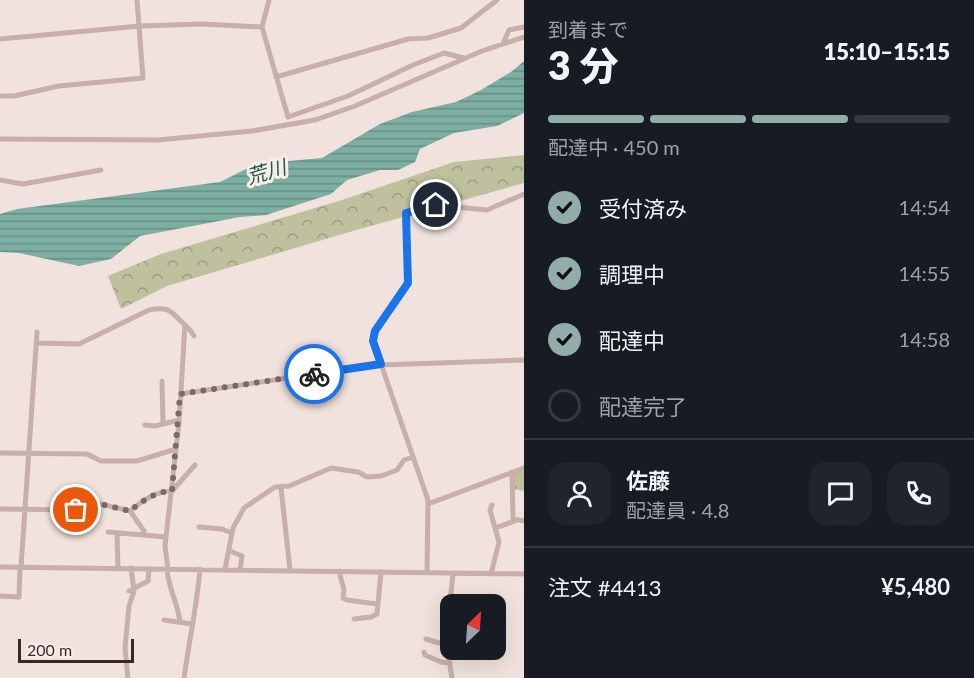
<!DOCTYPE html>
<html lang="ja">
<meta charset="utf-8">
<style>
:root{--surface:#171b24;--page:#20242c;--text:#f1f3f6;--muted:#9ea1a6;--line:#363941;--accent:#92ada9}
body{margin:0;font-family:Lato,"Noto Sans JP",sans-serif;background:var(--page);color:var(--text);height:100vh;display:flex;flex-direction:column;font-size:22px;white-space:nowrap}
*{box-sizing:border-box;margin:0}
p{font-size:20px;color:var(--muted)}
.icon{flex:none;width:33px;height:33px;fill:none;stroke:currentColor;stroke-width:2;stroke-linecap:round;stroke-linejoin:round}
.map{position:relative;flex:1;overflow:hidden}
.side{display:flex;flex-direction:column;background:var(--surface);width:450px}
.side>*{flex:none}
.needle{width:39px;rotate:25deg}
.fabs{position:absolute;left:440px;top:594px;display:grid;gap:12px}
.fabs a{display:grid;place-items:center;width:66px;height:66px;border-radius:12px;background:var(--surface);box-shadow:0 6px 24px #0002;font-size:30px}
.scale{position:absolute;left:18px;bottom:15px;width:116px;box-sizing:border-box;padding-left:6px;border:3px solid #372929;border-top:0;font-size:16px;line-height:21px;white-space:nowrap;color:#372929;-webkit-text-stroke:4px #f9ede9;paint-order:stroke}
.pin{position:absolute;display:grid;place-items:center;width:51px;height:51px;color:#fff;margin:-26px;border:3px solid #fff;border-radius:50%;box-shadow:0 2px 6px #0007}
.courier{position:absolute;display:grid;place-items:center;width:60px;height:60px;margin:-30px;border:4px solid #1a73e8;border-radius:50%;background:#fff;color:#222;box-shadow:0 2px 8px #0007}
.headline em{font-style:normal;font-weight:800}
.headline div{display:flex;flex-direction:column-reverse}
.headline{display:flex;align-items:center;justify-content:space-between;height:102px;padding:0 24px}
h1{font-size:39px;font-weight:800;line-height:45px}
.bar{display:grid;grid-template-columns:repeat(4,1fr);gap:9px 6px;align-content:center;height:72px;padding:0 24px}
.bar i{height:8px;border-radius:4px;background:var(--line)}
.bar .current{background:var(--accent)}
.bar p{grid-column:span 4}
.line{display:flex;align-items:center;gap:15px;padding:0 24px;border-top:2px solid var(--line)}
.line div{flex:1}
.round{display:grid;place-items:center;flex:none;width:63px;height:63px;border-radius:18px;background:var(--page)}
ol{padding:0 24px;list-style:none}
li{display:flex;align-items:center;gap:18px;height:66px}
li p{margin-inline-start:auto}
li .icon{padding:6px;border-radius:50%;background:var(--accent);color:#111;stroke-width:4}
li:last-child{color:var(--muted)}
li i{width:33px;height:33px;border:3px solid var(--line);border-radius:50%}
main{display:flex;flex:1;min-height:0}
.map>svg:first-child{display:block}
.forest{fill:url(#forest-crowns)}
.park{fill:url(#park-tufts)}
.water{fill:url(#water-rules)}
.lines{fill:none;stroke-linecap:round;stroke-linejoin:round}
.minor{stroke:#c9afa9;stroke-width:5}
.done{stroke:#786a68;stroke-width:6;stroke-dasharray:0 10.8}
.route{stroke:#1a73e8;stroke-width:8}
.labels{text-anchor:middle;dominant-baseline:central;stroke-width:6;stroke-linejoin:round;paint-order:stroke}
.water-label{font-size:20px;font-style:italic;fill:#1f574b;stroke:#f9ede9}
</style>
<main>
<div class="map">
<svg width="524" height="678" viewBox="0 0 524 678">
<defs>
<pattern id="forest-crowns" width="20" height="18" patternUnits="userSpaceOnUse" patternTransform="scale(1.5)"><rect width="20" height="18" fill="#bfc09d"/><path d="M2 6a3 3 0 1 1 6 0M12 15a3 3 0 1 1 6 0" fill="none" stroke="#9c9c80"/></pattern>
<pattern id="park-tufts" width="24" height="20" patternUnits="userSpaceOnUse" patternTransform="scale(1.5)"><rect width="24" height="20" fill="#bfc09d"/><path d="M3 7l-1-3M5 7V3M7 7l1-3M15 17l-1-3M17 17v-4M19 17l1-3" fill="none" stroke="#9c9c80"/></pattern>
<pattern id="water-rules" width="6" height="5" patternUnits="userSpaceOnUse" patternTransform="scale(1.5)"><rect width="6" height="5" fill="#7daea2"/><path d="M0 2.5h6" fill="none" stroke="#678e84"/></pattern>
</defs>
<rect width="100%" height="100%" fill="#f1e2dd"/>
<path class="forest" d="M524,155V183L346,233L167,286L121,309L108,276L161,254L342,200L454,162Z"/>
<path class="park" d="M524,470V491L513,489V473Z"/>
<path class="water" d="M524,61V113L497,126L454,133L420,149L415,162L398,170H380L347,180L331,194L266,215L240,217L140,236L111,259L79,266L19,253L0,252V214L17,209L220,182L256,164L322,158L380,124L412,112L456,102L481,90L511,72Z"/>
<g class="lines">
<path class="minor" d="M269,0L262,27L288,117
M0,39L140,26L202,24L262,27
M503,44L509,30L524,27
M276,77L408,39L428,38L461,28L497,0
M0,96H14L59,86L143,78L137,0
M288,117L348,96L413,65L444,53L464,58
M0,139L158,140L252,131L315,120L355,106L482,51L524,37
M0,180L23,184L101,170
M36,343L79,344L149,310C170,306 170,311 184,324C189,329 191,330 194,336
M381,365L524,360
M162,381L163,424
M180,394L381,364
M145,425L155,426L179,420
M0,453L87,454L101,461H137L176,449
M512,472L513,519L524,521
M281,488L290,570
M428,504L524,468
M0,509L76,510L94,508L96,503L130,511L144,531V535
M130,511C142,501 156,491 172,491L195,465
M199,527L222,529L232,533
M495,528L515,521
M108,532L166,537
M117,533L118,568
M230,551L242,556L240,570
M0,567L524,574
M21,567L37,332
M167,569C168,588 178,603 180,622
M168,569L165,546L179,423L185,325
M225,569L233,528L244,508L275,487L289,486L331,468L358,472L367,477L381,476L397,470L404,460L413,457
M339,571L344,590L343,598L347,600L377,604
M427,573L428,500L373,341L375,331L408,283L406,212L436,205L487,210L524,194
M491,574L499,542L490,510L492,505
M129,591L148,581L149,569
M0,596L19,597L20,567
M354,619L371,617L377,614L381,572
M164,620L192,624
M426,639L439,643H448
M480,650L487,652
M424,652L425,655L441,662L450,663
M128,678L125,648L129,606L134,591L131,568
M184,678C189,641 197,606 200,569
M452,678L446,643L453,573"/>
</g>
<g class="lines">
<path class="done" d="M76,510L94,508L96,503L130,511C142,501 156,491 172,491L180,394L314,374"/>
<path class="route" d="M314,374L381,364L373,341L375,331L408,283L406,213L436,205"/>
</g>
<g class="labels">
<g class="water-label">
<text transform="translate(266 171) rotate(-16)">荒川</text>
</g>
</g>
</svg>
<div class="fabs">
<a><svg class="needle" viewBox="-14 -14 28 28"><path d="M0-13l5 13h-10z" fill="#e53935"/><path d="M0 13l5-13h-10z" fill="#9ea1a6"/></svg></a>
</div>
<div class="scale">200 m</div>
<div class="pin" style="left:76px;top:510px;background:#ea580c"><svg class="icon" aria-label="bag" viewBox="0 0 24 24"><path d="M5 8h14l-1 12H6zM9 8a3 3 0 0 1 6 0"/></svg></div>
<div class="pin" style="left:436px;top:205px;background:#1f2937"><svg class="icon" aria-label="home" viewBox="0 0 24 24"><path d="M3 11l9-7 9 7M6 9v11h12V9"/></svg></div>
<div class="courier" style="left:314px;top:374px"><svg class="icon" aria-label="bike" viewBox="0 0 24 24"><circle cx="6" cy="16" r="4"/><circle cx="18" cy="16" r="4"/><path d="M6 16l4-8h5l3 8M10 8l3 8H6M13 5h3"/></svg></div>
</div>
<section class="side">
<div class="headline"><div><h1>3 分</h1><p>到着まで</p></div><em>15:10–15:15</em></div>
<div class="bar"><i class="current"></i><i class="current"></i><i class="current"></i><i></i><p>配達中 · 450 m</p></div>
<ol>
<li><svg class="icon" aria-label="check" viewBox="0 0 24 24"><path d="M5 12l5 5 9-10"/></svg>受付済み<p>14:54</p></li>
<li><svg class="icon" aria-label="check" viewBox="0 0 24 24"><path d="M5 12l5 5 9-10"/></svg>調理中<p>14:55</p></li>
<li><svg class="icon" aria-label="check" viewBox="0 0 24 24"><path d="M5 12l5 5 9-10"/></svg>配達中<p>14:58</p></li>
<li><i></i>配達完了</li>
</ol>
<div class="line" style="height:108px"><a class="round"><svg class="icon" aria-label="person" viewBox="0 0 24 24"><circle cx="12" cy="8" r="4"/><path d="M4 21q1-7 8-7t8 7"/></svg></a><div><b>佐藤</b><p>配達員 · 4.8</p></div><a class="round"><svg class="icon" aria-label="chat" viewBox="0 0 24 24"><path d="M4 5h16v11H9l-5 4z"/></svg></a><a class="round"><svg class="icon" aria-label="phone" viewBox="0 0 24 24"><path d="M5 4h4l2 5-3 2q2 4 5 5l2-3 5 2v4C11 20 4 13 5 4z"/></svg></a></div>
<div class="line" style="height:78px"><div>注文 #4413</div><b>¥5,480</b></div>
</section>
</main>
